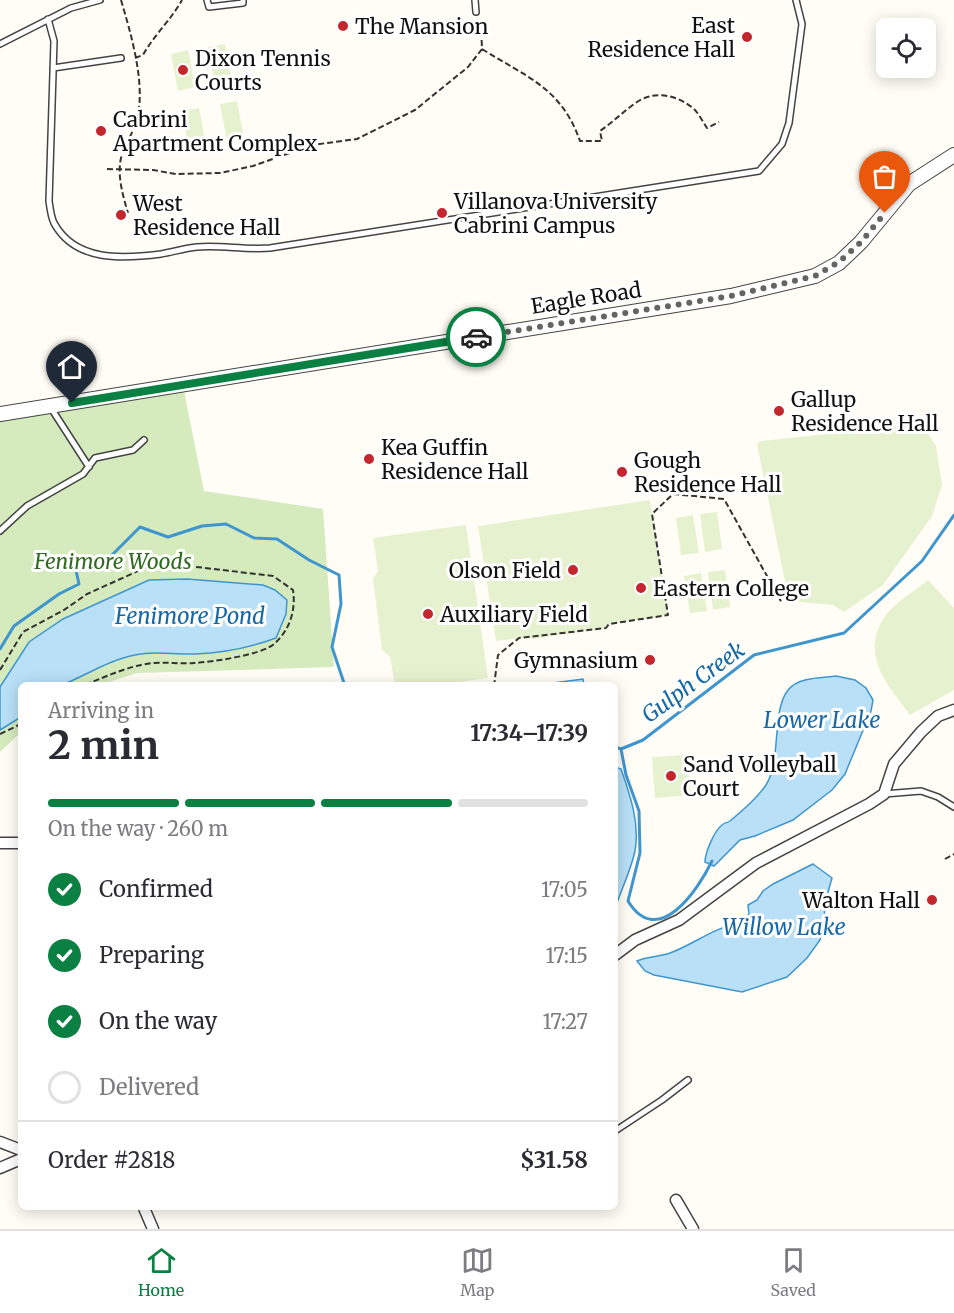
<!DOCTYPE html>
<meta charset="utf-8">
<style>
:root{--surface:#fff;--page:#f2f2f3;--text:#2b2b33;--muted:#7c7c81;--line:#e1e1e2;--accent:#0b8043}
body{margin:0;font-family:Merriweather,serif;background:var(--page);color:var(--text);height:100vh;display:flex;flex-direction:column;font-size:22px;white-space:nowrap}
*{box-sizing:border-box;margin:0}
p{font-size:20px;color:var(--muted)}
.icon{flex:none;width:33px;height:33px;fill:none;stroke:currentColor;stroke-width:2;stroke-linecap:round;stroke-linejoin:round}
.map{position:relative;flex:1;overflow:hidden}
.details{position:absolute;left:18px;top:682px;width:600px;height:528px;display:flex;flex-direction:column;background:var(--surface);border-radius:9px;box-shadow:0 3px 15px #0003}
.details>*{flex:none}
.fabs{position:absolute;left:876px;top:18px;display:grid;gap:12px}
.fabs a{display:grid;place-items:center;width:60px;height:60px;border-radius:9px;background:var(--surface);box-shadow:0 3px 15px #0003;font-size:30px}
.pin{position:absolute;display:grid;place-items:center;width:51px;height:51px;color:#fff;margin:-62px -26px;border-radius:50% 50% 50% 0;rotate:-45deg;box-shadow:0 0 6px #0007}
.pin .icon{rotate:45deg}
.courier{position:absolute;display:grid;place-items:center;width:60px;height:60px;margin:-30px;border:4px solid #0b8043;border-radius:50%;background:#fff;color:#222;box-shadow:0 2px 8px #0007}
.summary em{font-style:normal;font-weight:700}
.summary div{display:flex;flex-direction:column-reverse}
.summary{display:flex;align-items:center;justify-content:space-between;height:102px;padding:0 30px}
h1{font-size:39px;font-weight:700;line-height:45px}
.bar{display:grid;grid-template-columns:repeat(4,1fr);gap:9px 6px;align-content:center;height:72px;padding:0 30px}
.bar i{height:8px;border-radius:4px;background:var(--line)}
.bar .current{background:var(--accent)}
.bar p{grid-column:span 4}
.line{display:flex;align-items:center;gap:15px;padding:0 30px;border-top:2px solid var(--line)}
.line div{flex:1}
ol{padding:0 30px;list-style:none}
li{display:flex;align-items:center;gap:18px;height:66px}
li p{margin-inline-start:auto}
li .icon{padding:6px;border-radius:50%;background:var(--accent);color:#fff;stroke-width:4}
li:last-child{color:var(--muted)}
li i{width:33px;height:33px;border:3px solid var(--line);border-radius:50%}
.menu{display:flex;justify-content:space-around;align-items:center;height:84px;border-top:2px solid var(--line);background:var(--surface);font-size:16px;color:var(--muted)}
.menu a{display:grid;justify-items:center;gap:3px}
.menu .current{color:var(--accent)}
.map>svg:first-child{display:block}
.green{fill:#d5ebbd}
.pitch{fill:#e6f2cf}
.water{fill:#b9e0f7;stroke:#3f96cf;stroke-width:1.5}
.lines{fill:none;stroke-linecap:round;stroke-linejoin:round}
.stream{stroke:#3f96cf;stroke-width:3}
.service-casing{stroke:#444;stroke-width:8}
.minor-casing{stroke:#444;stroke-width:13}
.tertiary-casing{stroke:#444;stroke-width:16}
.path{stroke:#333;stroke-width:2;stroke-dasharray:6 3;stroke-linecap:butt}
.service{stroke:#fff;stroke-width:5}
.minor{stroke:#fff;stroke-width:10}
.tertiary{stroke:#fff;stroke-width:14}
.done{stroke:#646461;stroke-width:6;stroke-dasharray:0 10.8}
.route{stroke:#0b8043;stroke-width:8}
.poi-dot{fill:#c4262e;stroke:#fff;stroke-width:2}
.labels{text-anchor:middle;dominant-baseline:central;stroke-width:6;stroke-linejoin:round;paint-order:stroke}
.poi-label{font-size:21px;fill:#111;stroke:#fff;text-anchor:start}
.street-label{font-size:21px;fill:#111;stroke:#fff}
.park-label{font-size:21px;font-style:italic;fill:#2f6b1f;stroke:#fff}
.water-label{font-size:22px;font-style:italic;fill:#1768a6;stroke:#fff}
</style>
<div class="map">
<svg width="954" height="1229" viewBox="0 0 954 1229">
<rect width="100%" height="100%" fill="#fffdf5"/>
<path class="green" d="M183,386L204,491L323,509L334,667L137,673L100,685L21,686V732L0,752V413Z"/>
<path class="pitch" d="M225,44L232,81L215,84L208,47Z
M188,50L195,87L178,91L171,54Z
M237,101L244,138L227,141L220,104Z
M199,108L206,145L189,148L182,111Z
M922,424L936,446L942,485L932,516L883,585L844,612L833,605L789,601L757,444L761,441Z
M650,500L668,615L609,624L606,628L533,639L528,637L496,641L478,526Z
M717,512L722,549L705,552L700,514Z
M693,515L699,553L681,555L676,518Z
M466,525L488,678L436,685H395L390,657L382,650L373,579L378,571L373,538Z
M725,570L730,607L713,610L708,572Z
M701,573L707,611L690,613L684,576Z
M928,580L954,608V690L910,715C892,690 867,665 877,632C880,624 885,615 891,609C902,598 916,590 928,580Z
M687,755L691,795L655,798L652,757Z"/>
<path class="water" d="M187,579L263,585L275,590L287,600L286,614L276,638C249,648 224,653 195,654C175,655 155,650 135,655C109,660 87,675 62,685C54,688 31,686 21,686V717L0,730V687L29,642L63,619L149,580Z
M836,676L855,680L866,688L873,700L871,711L845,774L832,790L793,820L755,836L740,840L714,866L705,862C705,853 714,831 722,825C728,820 724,825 730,821C741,812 758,797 766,785C782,759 771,712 788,690C798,677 821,678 836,676Z
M583,679L584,685H546V684Z
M615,767L621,769C630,795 640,823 635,851C631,870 621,890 615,909Z
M813,864L832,878L827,896L824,900L825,922L820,940L807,958L787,977L742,992L654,975L645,971L637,961C648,956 659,957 670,953C695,944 715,926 742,923L749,914L748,905L757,900L763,891L773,884Z"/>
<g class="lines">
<path class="stream" d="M0,649L14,626L59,594L79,584L75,566L109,558L140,527L168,537L202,526L226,524L254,538L277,539L309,560L339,575L341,604L332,647L345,686
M615,747L621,749L643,740L754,655L844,633L922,561L954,515
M621,749L626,775L639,811L640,853L628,901C658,950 698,890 712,861"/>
<g class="service-casing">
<path id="service" d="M207,0L209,7L243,3V0
M475,0L476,12
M48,19L54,41L49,201C50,208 51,217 54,223C75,262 123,259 161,254C173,252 185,248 197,247C221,245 245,250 270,248L759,171L782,144L789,123L802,24L796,0
M0,44L71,8L100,0
M53,68L121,58
M51,408L89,467
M0,531L27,506L83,474L95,458L133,450L144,440
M884,794L921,791L938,797L954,807
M615,1131L662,1100L688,1080"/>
</g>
<g class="minor-casing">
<path id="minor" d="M0,843H21
M615,955L635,940L679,920L756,863L869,804L884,794L894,764L921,732L938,716L954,710
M0,1142L21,1150
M0,1168L21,1159
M676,1200L693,1229
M144,1208L153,1229"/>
</g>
<g class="tertiary-casing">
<path id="tertiary" d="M0,414L731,296L815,276L839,263L861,242L909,184L954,155"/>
</g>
<path class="path" d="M121,0C131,34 146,84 137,119C133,133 125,145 121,158C117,176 123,196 128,213
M482,49C526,77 561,87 580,141H602L600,131C613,122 624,111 637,102C655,90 678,95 694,109C699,114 703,122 707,128L719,122
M135,58L143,55C154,35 171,20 182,0
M107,169L153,170L176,174L220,173L253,166L312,145L357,139L415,110L468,67L482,49L481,24
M0,670L23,632L64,610L87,594L147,567L180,565L273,576L293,590C296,610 290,630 274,644C262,655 211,662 194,663C180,664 166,662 152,663C128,666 105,677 82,686
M494,686L498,655L519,638L606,628L609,624L668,615L652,514L673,494L724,499L782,603
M0,734L21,724
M945,859L954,854"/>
<use href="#service" class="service"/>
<use href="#minor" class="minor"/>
<use href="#tertiary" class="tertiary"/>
</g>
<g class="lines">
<path class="done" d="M476,337L731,296L815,276L839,262L861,242L885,213"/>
<path class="route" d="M72,403L476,337"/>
</g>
<g class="poi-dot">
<circle cx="343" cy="26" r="6"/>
<circle cx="747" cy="37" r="6"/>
<circle cx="183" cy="70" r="6"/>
<circle cx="101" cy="131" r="6"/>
<circle cx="442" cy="213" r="6"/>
<circle cx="121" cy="215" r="6"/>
<circle cx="779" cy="411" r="6"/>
<circle cx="369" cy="459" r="6"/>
<circle cx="622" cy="472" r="6"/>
<circle cx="573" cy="570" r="6"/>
<circle cx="641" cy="588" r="6"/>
<circle cx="428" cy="614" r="6"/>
<circle cx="650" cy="660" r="6"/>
<circle cx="671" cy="776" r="6"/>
<circle cx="932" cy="900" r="6"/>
</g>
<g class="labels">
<g class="poi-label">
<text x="735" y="25" text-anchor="end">East<tspan x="735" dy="24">Residence Hall</tspan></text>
<text x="355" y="26">The Mansion</text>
<text x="195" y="58">Dixon Tennis<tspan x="195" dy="24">Courts</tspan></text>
<text x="113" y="119">Cabrini<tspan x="113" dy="24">Apartment Complex</tspan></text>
<text x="454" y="201">Villanova University<tspan x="454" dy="24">Cabrini Campus</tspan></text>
<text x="133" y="203">West<tspan x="133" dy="24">Residence Hall</tspan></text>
<text x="791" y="399">Gallup<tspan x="791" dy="24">Residence Hall</tspan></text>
<text x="381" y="447">Kea Guffin<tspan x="381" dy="24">Residence Hall</tspan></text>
<text x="634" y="460">Gough<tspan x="634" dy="24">Residence Hall</tspan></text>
<text x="561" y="570" text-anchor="end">Olson Field</text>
<text x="653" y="588">Eastern College</text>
<text x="440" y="614">Auxiliary Field</text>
<text x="638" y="660" text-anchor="end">Gymnasium</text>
<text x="683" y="764">Sand Volleyball<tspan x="683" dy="24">Court</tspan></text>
<text x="920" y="900" text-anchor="end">Walton Hall</text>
</g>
<g class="street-label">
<text transform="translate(586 298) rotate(-9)">Eagle Road</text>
</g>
<g class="park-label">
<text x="113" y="561">Fenimore Woods</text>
</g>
<g class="water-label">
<text x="190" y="616">Fenimore Pond</text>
<text transform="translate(693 682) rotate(-36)">Gulph Creek</text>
<text x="822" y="720">Lower Lake</text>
<text x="784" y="927">Willow Lake</text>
</g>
</g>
</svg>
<div class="fabs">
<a><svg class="icon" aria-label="locate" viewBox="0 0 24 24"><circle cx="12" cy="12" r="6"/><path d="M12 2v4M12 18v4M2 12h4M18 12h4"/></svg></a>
</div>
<div class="pin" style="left:885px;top:213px;background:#ea580c"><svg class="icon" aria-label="bag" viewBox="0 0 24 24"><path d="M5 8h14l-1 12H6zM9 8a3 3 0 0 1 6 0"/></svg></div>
<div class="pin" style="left:72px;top:403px;background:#1f2937"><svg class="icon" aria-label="home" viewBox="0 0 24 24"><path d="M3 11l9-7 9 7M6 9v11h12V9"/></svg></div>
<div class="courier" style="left:476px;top:337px"><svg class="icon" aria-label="car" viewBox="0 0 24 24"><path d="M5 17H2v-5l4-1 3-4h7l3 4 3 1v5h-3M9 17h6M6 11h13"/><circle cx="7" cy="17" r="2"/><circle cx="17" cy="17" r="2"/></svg></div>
<section class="details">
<div class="summary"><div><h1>2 min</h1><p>Arriving in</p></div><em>17:34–17:39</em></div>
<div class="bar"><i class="current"></i><i class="current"></i><i class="current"></i><i></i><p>On the way · 260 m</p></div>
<ol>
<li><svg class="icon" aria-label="check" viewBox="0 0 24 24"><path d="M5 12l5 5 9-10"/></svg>Confirmed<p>17:05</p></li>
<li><svg class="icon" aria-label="check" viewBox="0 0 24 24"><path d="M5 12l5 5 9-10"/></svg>Preparing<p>17:15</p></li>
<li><svg class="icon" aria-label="check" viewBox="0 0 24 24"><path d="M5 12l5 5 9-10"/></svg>On the way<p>17:27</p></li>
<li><i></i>Delivered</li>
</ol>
<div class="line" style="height:78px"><div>Order #2818</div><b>$31.58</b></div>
</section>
</div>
<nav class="menu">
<a class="current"><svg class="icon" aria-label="home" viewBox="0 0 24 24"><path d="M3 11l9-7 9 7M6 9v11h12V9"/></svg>Home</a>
<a><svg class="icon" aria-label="map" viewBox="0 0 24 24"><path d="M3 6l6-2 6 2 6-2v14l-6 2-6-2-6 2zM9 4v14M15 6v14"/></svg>Map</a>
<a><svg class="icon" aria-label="saved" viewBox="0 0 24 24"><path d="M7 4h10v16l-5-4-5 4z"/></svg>Saved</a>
</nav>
